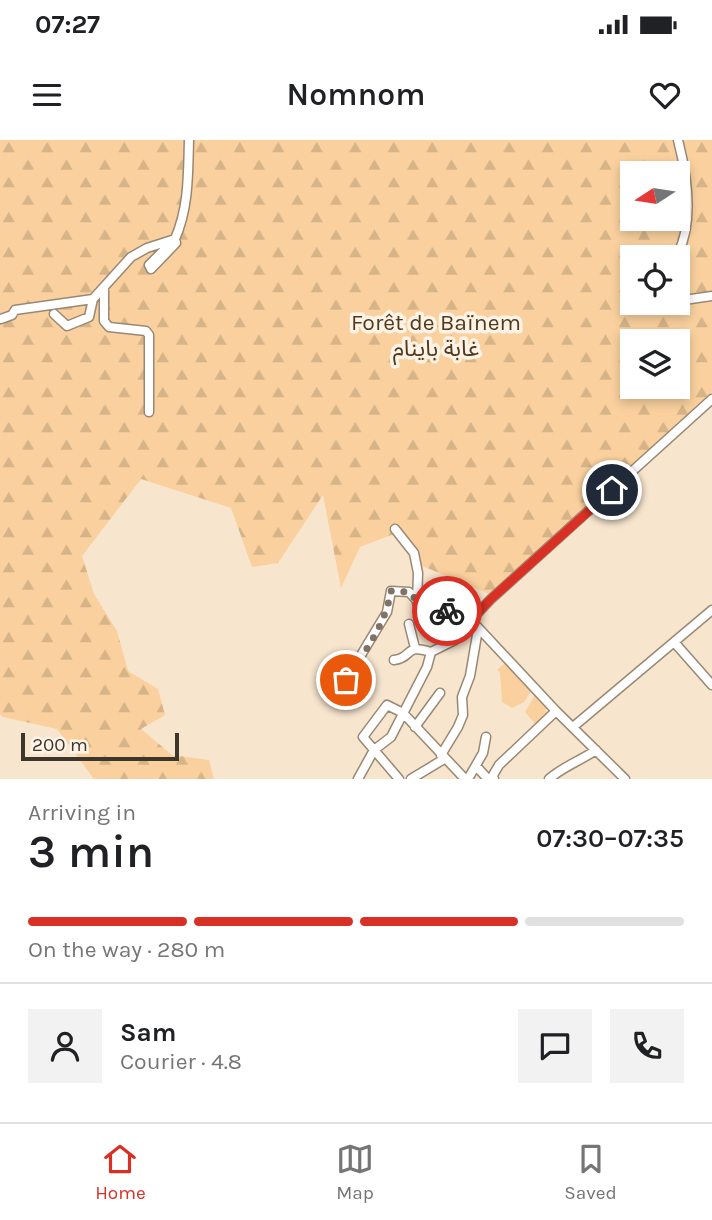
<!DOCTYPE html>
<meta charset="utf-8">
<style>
:root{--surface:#fff;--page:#f2f2f2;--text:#202124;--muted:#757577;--line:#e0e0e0;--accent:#d93025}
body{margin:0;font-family:Karla,"Noto Sans Arabic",sans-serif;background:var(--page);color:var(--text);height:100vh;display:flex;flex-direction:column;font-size:26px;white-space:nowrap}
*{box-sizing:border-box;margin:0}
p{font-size:23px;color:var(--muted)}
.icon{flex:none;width:38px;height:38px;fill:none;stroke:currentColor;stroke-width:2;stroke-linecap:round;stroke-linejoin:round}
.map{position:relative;height:639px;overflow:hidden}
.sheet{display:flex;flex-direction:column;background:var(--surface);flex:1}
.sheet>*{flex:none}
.needle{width:46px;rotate:258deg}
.tools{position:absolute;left:620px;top:21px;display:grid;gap:14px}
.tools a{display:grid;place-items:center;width:70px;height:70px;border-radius:0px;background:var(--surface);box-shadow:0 4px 10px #0003;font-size:35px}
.scale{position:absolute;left:21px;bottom:18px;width:158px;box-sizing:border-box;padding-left:7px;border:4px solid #3d362d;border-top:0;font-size:19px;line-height:24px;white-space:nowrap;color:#3d362d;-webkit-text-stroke:5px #fef3e6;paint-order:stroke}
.pin{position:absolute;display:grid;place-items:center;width:60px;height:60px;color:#fff;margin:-30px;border:4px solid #fff;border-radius:50%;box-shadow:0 2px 7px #0007}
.courier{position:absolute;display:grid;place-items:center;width:70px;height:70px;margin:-35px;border:5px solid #d93025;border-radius:50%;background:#fff;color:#222;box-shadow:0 2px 9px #0007}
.overview em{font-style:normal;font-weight:600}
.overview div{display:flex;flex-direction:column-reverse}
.overview{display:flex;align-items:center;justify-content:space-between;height:119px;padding:0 28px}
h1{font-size:46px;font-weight:600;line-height:52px}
.bar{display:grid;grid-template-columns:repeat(4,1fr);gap:10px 7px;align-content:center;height:84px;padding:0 28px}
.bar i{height:9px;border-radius:5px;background:var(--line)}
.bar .current{background:var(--accent)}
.bar p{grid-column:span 4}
.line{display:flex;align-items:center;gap:18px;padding:0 28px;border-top:2px solid var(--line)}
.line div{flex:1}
.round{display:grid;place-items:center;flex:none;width:74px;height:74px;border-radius:0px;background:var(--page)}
.status{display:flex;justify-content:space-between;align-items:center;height:49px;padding:0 35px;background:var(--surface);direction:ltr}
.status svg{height:19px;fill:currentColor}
header{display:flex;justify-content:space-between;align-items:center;height:91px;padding:0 28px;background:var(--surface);font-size:32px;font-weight:600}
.dock{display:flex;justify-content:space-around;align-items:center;height:98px;border-top:2px solid var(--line);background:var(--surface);font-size:19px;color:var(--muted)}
.dock a{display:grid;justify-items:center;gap:4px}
.dock .current{color:var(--accent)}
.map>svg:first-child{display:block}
.green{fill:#fad19e}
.forest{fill:url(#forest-firs);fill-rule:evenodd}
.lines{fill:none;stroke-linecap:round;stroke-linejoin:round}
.minor-casing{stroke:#998874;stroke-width:11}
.minor{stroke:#fff;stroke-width:8}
.done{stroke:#7e7365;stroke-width:7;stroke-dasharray:0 12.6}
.route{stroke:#d93025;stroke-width:9}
.labels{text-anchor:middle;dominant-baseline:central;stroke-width:7;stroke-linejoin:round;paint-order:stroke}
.park-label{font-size:23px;fill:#513a1c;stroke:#fef3e6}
</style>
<div class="status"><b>07:27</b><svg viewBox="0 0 49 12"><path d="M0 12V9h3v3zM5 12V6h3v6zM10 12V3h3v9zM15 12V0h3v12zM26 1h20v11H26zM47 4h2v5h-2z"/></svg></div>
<header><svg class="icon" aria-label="menu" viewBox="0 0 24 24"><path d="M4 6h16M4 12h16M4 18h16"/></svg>Nomnom<svg class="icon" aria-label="heart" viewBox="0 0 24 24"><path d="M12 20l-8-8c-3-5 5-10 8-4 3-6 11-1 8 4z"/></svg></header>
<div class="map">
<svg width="712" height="639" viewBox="0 0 712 639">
<defs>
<pattern id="forest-firs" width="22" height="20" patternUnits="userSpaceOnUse" patternTransform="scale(1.75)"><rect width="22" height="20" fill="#fad19e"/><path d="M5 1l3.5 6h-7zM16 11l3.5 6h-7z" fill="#d7b488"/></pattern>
</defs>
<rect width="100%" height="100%" fill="#f7e5ce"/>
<path class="green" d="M505,523L532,550L524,562L512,568L502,562L500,533L497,530Z
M536,553L549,567L545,570L548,573L536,585L525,572Z"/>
<path class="forest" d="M0,0H712V252L489,454L420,425L394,394L360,407L341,448L323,355L278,423L252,427L231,368L141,339L82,416L94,454L117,491L128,531L158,549L165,575L141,589L172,615L209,620L214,639H94L57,589L3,577L0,574ZM632,33H677V79H632ZM632,117H677V163H632ZM632,201H677V247H632Z"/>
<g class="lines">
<g class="minor-casing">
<path id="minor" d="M175,99L176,103L151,129L149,125Z
M676,117C695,84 687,35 678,0
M104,148V181L109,187L146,191L149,195V272
M677,161L712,156
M651,163L655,165L668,163
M54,174L67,186L89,177L93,159
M1,179L12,175L15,170L93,159L131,117L147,108L175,99C189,67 188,34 189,0
M395,389L414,413L418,433L417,463
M409,484L415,508
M674,502L712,545
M394,520C413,518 404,503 431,512
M338,561L346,540L387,472L391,451L409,452L424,468L456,472L471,480L455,500L431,512L427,527L391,597L374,610L358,639
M415,587L440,553
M573,587L712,470
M441,615L458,587L463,575L462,557L470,536L478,489
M476,626L487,638L494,639
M492,637L499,625L556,571
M399,639L363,597L387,565L403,573L465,639
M411,639L444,619
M468,639L483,613L486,597
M549,639C564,626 580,621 596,610
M625,639L556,571L471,480L491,459L712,259"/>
</g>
<use href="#minor" class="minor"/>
</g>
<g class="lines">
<path class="done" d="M346,540C365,511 385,486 391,451L409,452L424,468L447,471"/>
<path class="route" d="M447,471H456L471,480L491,459L612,350"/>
</g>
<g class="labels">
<g class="park-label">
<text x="436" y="182">Forêt de Baïnem<tspan x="436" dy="26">غابة باينام</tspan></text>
</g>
</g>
</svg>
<div class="tools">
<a><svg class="needle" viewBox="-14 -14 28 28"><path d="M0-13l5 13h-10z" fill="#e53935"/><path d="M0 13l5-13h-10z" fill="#757577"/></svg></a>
<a><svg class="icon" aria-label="locate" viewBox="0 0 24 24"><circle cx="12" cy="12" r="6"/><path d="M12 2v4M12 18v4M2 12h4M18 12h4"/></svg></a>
<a><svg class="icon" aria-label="layers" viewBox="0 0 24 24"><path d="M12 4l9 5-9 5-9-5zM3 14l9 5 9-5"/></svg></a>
</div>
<div class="scale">200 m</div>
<div class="pin" style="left:346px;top:540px;background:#ea580c"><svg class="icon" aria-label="bag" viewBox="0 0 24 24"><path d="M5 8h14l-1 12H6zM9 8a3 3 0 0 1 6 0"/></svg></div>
<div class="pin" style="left:612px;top:350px;background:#1f2937"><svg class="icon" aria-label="home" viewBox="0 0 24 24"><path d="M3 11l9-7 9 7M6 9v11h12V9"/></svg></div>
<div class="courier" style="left:447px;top:471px"><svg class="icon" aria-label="bike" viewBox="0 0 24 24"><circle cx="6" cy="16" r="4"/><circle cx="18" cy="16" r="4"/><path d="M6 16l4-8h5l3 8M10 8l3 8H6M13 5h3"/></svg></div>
</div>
<section class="sheet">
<div class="overview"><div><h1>3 min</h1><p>Arriving in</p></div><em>07:30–07:35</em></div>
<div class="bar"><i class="current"></i><i class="current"></i><i class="current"></i><i></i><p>On the way · 280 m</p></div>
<div class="line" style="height:126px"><a class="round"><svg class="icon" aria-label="person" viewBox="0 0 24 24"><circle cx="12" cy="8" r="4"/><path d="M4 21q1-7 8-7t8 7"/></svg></a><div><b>Sam</b><p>Courier · 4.8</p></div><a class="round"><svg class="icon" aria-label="chat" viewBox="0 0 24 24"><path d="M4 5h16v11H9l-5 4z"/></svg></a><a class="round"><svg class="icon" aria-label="phone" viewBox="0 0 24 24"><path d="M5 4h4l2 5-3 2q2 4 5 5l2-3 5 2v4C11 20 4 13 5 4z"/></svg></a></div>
</section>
<nav class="dock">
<a class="current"><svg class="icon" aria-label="home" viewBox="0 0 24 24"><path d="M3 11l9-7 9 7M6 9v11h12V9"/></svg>Home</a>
<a><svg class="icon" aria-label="map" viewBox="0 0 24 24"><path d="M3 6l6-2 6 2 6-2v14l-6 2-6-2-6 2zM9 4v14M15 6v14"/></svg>Map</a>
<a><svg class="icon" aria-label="saved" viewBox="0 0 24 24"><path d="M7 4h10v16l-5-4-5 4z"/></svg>Saved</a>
</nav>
